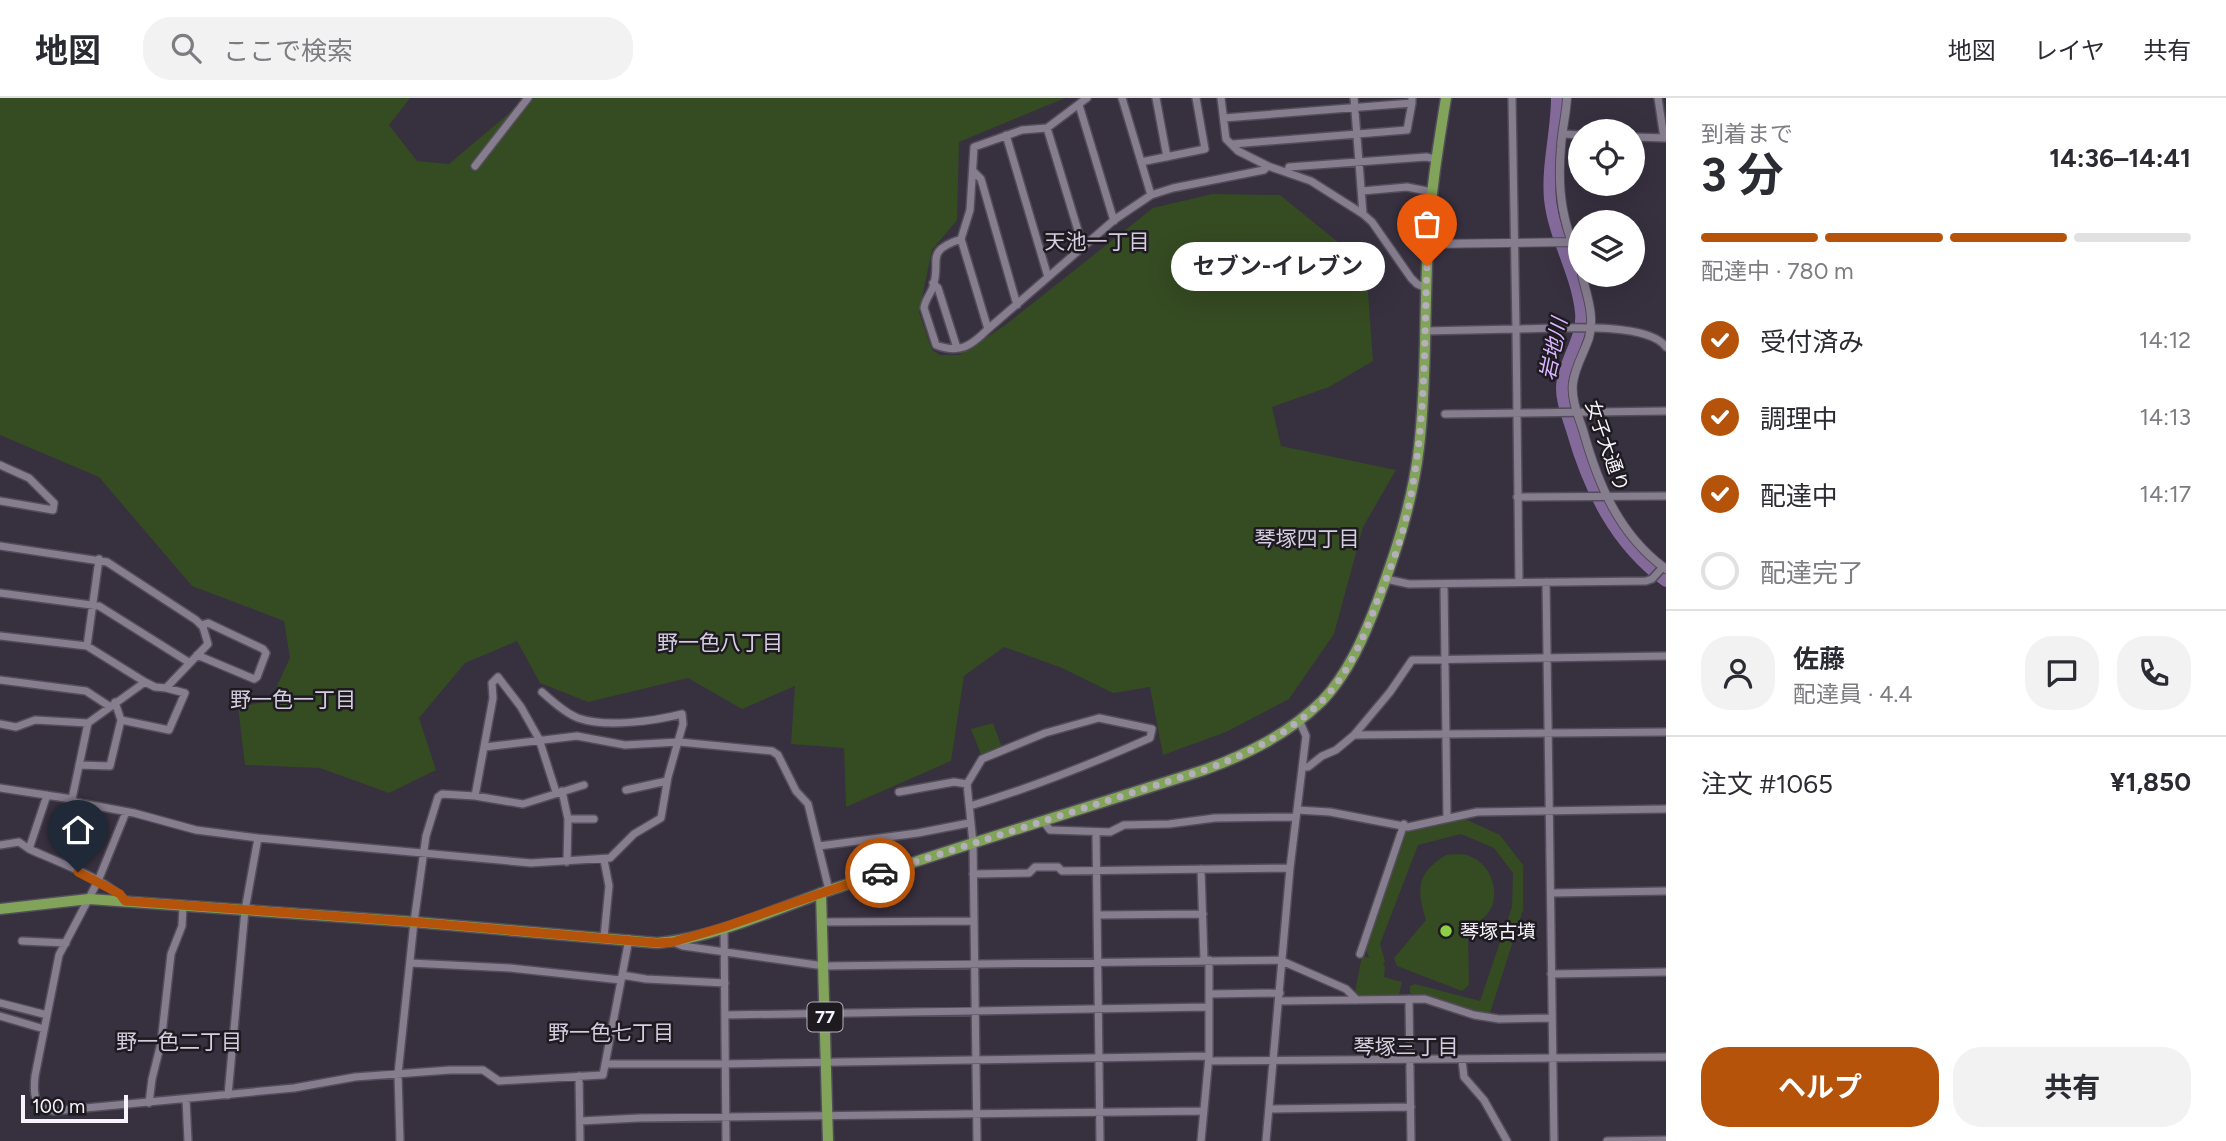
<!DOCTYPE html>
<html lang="ja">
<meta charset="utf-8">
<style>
:root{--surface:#fff;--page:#f2f2f3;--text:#2b2b33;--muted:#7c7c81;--line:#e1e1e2;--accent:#b45309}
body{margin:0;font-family:Figtree,"Noto Sans JP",sans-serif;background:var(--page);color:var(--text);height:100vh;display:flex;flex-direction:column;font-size:26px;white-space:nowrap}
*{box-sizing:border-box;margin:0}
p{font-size:23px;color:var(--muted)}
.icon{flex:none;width:38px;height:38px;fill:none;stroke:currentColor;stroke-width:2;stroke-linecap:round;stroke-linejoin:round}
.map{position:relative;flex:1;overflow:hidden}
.details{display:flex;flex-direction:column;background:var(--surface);width:560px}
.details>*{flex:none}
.controls{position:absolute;left:1568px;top:21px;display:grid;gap:14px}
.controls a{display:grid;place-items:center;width:77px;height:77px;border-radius:50%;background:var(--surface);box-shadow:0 7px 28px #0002;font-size:35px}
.scale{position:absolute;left:21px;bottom:18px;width:107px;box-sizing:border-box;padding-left:7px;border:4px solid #f7f3fc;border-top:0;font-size:19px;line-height:24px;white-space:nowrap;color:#f7f3fc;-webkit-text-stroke:5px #1d1a20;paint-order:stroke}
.pin{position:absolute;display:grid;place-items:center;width:60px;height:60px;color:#fff;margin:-72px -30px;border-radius:50% 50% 50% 0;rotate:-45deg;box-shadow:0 0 7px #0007}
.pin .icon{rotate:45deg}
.courier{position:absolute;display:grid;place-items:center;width:70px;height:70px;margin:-35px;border:5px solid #b45309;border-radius:50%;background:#fff;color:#222;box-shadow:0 2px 9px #0007}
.bubble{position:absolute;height:49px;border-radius:24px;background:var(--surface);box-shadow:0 7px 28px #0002;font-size:23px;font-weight:700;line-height:49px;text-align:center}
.summary em{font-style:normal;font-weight:700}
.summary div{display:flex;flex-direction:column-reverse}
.summary{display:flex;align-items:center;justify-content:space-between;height:119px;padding:0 35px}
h1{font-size:46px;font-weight:700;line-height:52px}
.bar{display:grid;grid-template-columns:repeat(4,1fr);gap:10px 7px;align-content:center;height:84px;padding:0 35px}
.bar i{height:9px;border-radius:5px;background:var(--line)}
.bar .current{background:var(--accent)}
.bar p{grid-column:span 4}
.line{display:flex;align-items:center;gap:18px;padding:0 35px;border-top:2px solid var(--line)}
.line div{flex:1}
.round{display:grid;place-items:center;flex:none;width:74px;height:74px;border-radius:28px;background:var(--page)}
ol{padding:0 35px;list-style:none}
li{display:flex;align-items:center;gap:21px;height:77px}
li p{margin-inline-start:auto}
li .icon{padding:7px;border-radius:50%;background:var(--accent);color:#fff;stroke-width:4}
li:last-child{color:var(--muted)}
li i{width:38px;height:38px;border:4px solid var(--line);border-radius:50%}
.cta{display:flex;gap:14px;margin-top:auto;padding:14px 35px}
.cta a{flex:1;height:80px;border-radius:28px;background:var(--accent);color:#fff;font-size:28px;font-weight:700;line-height:80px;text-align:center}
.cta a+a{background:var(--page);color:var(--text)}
header{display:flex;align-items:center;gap:42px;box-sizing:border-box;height:98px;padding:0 35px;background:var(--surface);border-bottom:2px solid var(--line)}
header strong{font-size:33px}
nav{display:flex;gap:38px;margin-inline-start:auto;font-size:24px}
.search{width:490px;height:63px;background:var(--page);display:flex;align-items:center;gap:18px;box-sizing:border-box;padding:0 24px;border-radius:28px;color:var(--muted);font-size:26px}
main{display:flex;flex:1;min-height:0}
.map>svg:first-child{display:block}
.green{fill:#354b22}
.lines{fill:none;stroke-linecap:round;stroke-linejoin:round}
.river{stroke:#836a9b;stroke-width:12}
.minor-casing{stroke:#534d59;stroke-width:10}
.tertiary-casing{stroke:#534d59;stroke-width:10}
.primary-casing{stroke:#534d59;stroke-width:13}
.minor{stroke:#867d8e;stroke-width:7}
.tertiary{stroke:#867d8e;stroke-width:8}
.primary{stroke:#81a35a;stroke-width:10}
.done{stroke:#b4afba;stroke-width:7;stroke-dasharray:0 12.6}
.route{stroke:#b45309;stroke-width:9}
.poi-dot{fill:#8cce45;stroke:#1d1a20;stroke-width:2.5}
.labels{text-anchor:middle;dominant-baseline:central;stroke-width:5;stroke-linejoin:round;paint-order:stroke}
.shield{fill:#1d1a20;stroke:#b6b2ba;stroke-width:2}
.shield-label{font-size:18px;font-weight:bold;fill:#f7f3fc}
.street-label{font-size:19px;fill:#f7f3fc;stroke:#1d1a20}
.poi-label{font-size:19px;fill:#f7f3fc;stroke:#1d1a20;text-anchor:start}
.neighbourhood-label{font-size:21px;fill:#d5cddf;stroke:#1d1a20}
.water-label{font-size:21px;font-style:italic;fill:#dab4ff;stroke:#1d1a20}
</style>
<header>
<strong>地図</strong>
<div class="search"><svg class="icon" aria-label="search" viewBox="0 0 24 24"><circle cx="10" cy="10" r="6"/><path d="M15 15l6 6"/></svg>ここで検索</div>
<nav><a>地図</a><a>レイヤ</a><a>共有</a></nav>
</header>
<main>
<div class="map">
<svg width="1666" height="1043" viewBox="0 0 1666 1043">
<rect width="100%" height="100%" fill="#37303f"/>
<path class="green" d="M0,0H410L389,27L417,63L449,66L513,12L522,0H1065L959,44L957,122L932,152L919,214L932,252L940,257H959L1004,228L1153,110L1212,96L1280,97L1366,167L1373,263L1329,289L1272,309L1281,348L1396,372L1363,429L1334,536L1289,601L1226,634L1163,657L1150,589L1113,595L1062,570L1004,549L964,578L951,663L846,709L844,650L791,646L795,588L742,611L688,580L588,604L540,585L517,543L465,565L419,620L436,672L389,695L320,670L245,667L238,609L270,603L290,560L284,523L192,488L99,379L0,337Z
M993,625L1002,650L982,659L971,631Z
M1465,721L1500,737L1523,767V812L1490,915H1474L1414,898L1410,895V888L1415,886L1480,903L1512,809L1513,775L1494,750L1461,736L1418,747L1380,846L1385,863L1383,866L1385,868L1384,879L1402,884L1398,900L1358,898L1355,894L1362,858L1369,860L1365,849L1406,734Z
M1446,757C1453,757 1463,755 1469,758C1489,765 1499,789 1492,808C1488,818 1477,826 1468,831L1469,887L1462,893L1397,868L1394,860L1426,822C1416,790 1417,775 1446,757Z"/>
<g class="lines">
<path class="river" d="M1557,0C1557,34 1547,67 1550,101C1554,140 1577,175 1581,214C1584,241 1562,264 1562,291C1562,305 1568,319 1572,332C1589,391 1615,446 1666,483"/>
<g class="minor-casing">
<path id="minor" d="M1087,0L1047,30L1022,32L974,49L970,112L961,141L988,231L1114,122L1151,97L1173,90L1264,72L1268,68
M1122,0L1151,97
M1156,0L1167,59
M1221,0L1226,41L1238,53L1268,68L1311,83L1363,116L1372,124L1411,180L1417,186L1426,190
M1354,0L1363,116
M1658,0L1664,40
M1079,7L1114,123
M1224,20L1412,5V1
M1047,30L1083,149
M1563,36L1580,37
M1006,37L1048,179
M1633,39L1666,40
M1233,46L1407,32L1412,5
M1141,64L1205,51L1196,0
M475,68L528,0
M973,73L981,81L1017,207
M1288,74L1289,69L1426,59L1436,61
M1362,93L1407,89L1432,94
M961,141C923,154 942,162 933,189C930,197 925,202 924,210L936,247C960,256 971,248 988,231
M933,185L938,190L957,250
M1424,233L1516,231L1512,0
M1445,316L1666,313
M0,367L29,380L54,405L53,412L0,403
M1517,399L1666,398
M0,448L107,464L196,522L203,529L208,546L166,590L155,589L145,584L87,548L0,538
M1386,481L1409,486L1646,483L1652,481L1663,469
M1519,484L1516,231C1548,231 1647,222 1666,249
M1546,484L1554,1043
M1444,486L1447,719
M0,495L99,508L190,565
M87,548L99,461
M197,557L254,581L257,579L266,555L263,551L208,525L201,527
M0,582L86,593L109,608
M121,622L169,632L185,595L166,590
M0,626L16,629L35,622L88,625
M1354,637L1666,634
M485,649L577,638L625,647L679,644L772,653L778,657L796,693L808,706L829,792
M79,667L110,668L121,622L115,604
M1303,669H1308L1322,658L1336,652L1354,637L1390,594L1412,562L1666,558
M967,686L973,745L977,1043
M0,690L72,701L75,704L134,715L196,732L258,740L531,765L610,760L634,736L661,720L668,679L683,626L682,616C654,623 606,630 578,620C565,615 552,603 542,594
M626,692L667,683
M562,693L568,721L567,764
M899,694L954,684L967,686L982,661L1045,635L1099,620L1152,631L1150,640C1091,666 1031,690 970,708
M475,698L493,600L492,585L498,579L521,609L539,641L556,694
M72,701L88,625L145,584
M1297,712L1330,714L1408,729L1477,714L1666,711
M126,714L98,783L59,857L35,978C33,997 34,1010 54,1013L294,990L355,979L450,972H483L499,983L603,977L629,841
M568,721H594
M1043,723L1050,732L1110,734L1124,727L1169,726L1215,720L1296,719
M1096,735L1100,1043
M0,747L19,744L29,751C55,763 109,782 125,803
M819,748L918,735L969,725
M29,751L47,697
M1201,771L1204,862
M973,776L1029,775L1035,769H1058L1062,773L1290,770
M1551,795L1666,793
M1097,817L1203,816
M823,824L974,823
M724,829L726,1043
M604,839L609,788L604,762
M22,843L66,845
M673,844L683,848L824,868L1282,862
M1360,856L1404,726
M1282,863L1346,891L1357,902
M410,865L510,870L621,882
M1551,876L1666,874
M622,877L646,881L725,885
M1209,896L1280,895
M1409,901L1411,1043
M1279,903L1425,901L1474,917L1499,921L1551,920
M0,905L47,917
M725,917L1209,909
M0,918L44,931
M1462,962L1464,979L1484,1002L1507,1043
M1209,963L1666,959
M605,966H724L1209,958
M579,978L580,1043
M228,997L245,812L258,740
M186,1001L188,1043
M149,1005L152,981L161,945L171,856L182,828L183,807
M1269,1011L1411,1009
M580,1023L639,1020L1204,1013
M400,1043L398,976L414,824L426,738L438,699L442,696L475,698L523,706L584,687
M1201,1043L1209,958V862
M1266,1043L1290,770L1306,638L1299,622
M1607,1043L1666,1042"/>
</g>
<g class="tertiary-casing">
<path id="tertiary" d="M1567,0C1566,18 1562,32 1561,49C1557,96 1563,124 1580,167
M1428,146L1571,144
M1582,177C1587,198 1595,218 1589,240C1584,255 1575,269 1573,285C1571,301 1578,317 1583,332C1598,386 1619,437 1666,471"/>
</g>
<g class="primary-casing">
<path id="primary" d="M821,795L828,1043
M0,811L89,801L414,824L657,845C713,841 785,807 839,789C960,748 1082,711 1204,672C1248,656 1288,636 1322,603C1348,576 1365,537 1378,502C1397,451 1413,402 1419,349C1427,282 1424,214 1428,147C1430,98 1438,49 1446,0"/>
</g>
<use href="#minor" class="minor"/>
<use href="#tertiary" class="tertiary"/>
<use href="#primary" class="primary"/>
</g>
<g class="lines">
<path class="done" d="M880,775L1204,672C1248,656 1288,636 1322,603C1349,575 1365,537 1378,501C1390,472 1402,442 1408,411C1426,331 1424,249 1427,168"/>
<path class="route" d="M78,774L120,796L125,803L414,824L657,845L673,844L724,829L880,775"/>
</g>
<circle class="poi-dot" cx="1446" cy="833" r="7"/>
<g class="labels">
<rect class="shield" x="807.5" y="904.5" width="35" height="29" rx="5"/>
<g class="shield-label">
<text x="825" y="919">77</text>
</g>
<g class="street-label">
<text transform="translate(1607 348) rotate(71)">女子大通り</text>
</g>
<g class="poi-label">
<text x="1460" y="833">琴塚古墳</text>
</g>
<g class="neighbourhood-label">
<text x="1097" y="143">天池一丁目</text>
<text x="1307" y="440">琴塚四丁目</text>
<text x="720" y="544">野一色八丁目</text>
<text x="293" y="601">野一色一丁目</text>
<text x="611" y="934">野一色七丁目</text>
<text x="179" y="943">野一色二丁目</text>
<text x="1406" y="948">琴塚三丁目</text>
</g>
<g class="water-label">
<text transform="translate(1553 251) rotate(-78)">岩地川</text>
</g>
</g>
</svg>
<div class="controls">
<a><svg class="icon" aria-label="locate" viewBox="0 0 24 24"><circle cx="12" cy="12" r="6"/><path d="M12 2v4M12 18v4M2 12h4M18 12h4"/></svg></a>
<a><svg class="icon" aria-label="layers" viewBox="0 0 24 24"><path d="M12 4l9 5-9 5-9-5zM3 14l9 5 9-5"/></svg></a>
</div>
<div class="scale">100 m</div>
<div class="pin" style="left:1427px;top:168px;background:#ea580c"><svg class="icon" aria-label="bag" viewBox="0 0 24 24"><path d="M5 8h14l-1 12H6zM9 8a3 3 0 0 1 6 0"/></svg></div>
<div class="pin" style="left:78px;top:774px;background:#1f2937"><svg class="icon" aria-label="home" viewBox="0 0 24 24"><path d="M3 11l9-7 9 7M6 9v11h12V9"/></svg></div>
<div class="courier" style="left:880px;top:775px"><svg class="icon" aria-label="car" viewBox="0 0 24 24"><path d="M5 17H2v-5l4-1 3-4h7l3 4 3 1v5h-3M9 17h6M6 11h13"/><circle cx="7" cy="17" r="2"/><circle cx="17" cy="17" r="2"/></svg></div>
<div class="bubble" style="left:1171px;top:144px;width:214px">セブン-イレブン</div>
</div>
<section class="details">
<div class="summary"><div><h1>3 分</h1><p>到着まで</p></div><em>14:36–14:41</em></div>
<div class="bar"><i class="current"></i><i class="current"></i><i class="current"></i><i></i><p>配達中 · 780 m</p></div>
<ol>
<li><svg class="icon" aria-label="check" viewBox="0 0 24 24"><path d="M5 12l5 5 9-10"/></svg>受付済み<p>14:12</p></li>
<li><svg class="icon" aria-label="check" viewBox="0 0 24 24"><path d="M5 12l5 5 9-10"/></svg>調理中<p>14:13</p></li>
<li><svg class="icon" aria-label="check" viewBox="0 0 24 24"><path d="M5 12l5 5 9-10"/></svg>配達中<p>14:17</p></li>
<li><i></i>配達完了</li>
</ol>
<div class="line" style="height:126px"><a class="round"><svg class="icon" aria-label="person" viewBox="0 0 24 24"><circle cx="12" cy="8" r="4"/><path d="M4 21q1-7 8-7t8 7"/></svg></a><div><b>佐藤</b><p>配達員 · 4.4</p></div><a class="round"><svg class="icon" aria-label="chat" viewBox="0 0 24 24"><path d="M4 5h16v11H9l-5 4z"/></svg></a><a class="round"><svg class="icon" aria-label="phone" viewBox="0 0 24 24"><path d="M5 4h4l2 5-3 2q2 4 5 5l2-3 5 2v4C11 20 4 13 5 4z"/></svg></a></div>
<div class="line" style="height:91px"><div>注文 #1065</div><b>¥1,850</b></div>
<div class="cta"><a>ヘルプ</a><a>共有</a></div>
</section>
</main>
